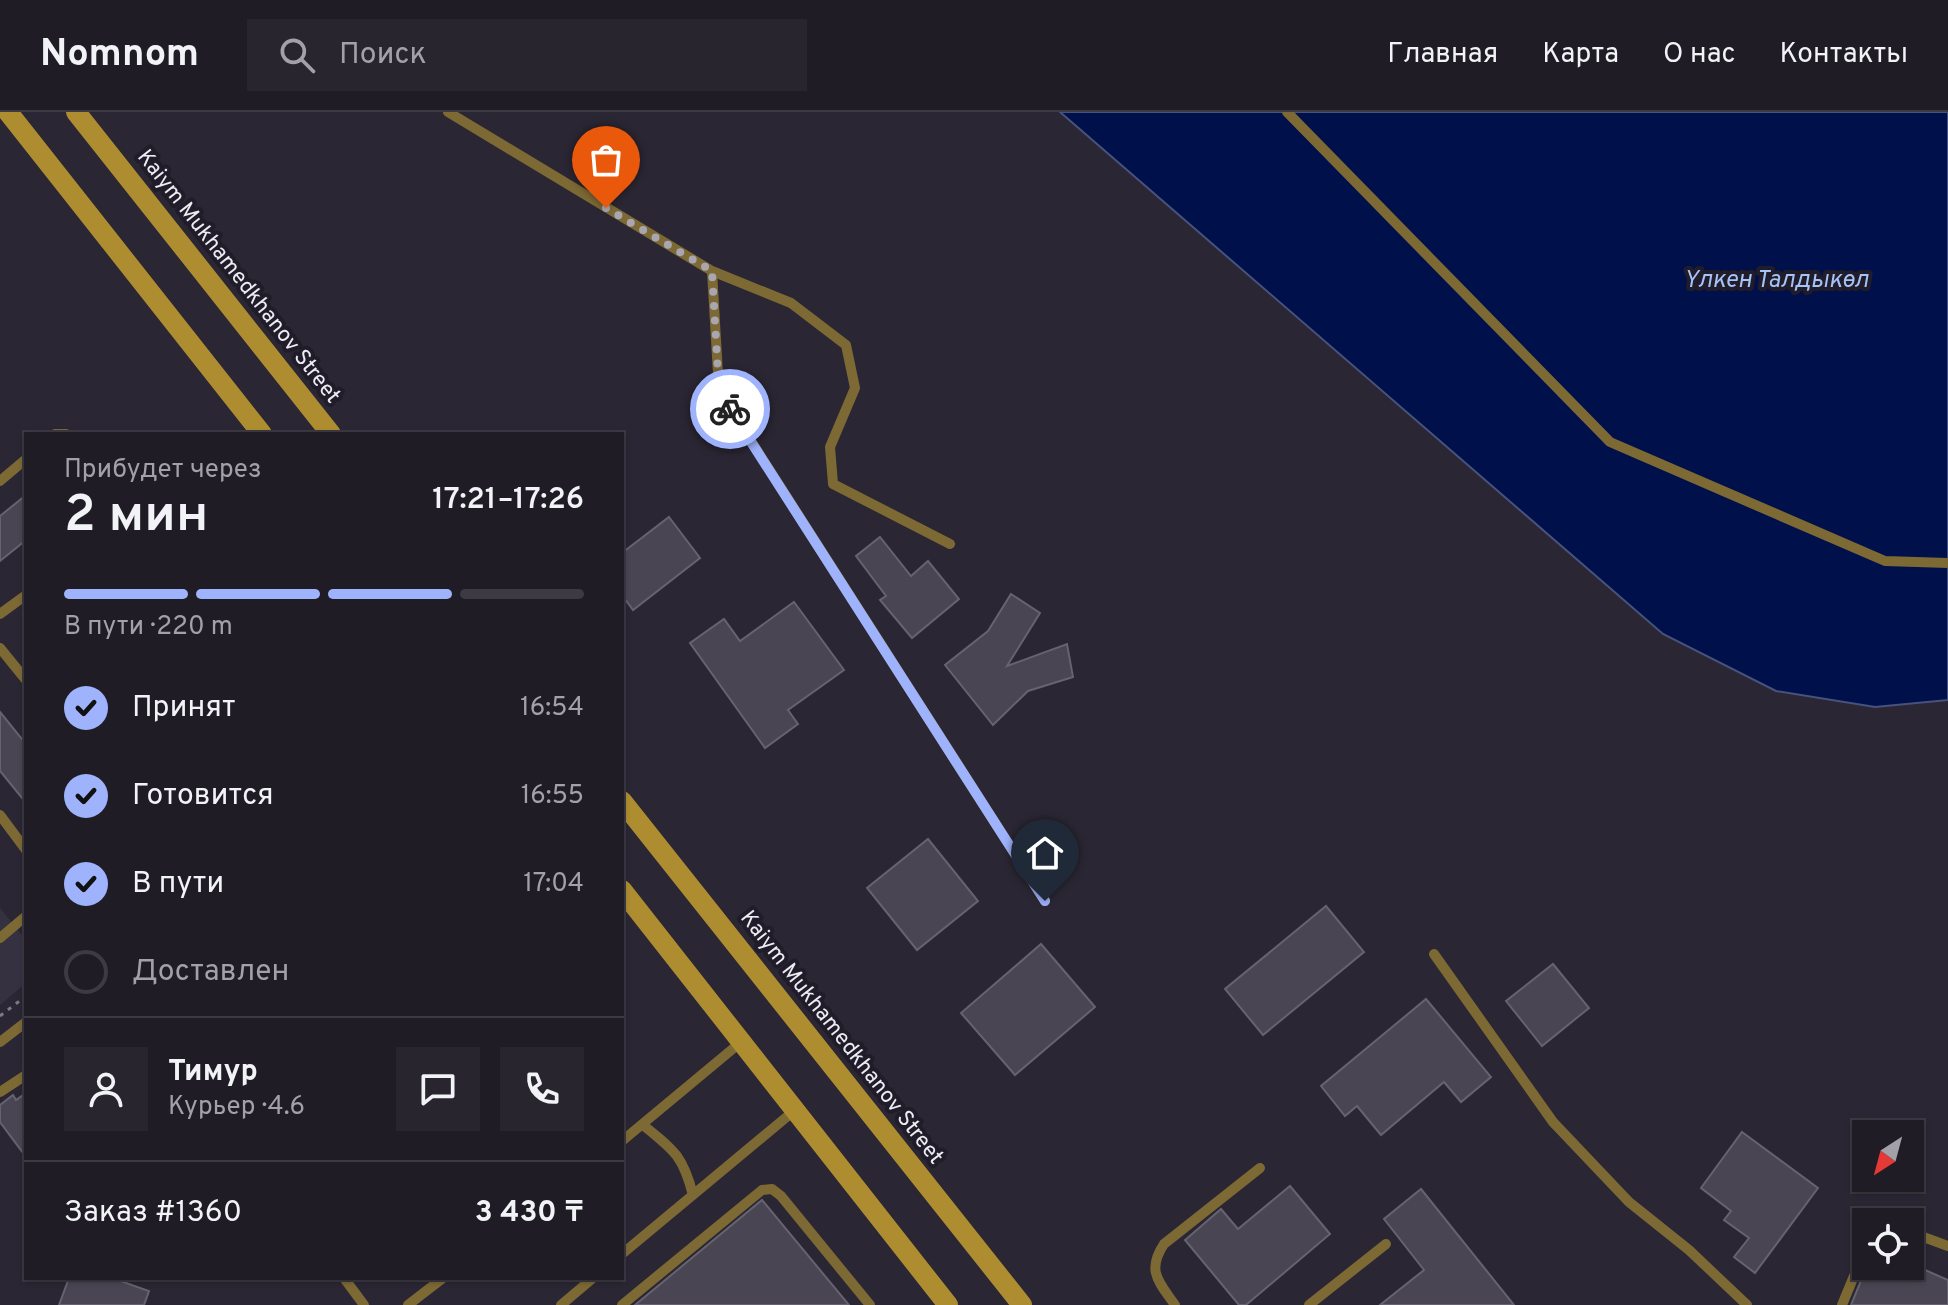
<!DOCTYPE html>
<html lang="ru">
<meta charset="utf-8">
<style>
:root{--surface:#201c26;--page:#28252e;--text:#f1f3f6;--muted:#a2a1a7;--line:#3d3a43;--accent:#9fb3fd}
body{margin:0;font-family:Overpass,sans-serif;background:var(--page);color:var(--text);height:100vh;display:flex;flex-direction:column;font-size:30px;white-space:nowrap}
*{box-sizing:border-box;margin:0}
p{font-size:26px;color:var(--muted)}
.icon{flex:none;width:44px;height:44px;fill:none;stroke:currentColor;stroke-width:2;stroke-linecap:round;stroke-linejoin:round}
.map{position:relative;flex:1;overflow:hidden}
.panel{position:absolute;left:24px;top:320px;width:600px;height:848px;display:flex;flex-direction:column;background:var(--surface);border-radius:0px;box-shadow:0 2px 6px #0004,0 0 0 2px var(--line)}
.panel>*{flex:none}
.needle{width:52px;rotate:216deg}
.tools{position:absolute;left:1852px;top:1008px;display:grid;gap:16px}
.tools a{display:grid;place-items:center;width:72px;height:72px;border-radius:0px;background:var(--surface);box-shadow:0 2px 6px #0004,0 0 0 2px var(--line);font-size:40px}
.pin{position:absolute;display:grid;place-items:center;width:68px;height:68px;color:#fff;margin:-82px -34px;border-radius:50% 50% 50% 0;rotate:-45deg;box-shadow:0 0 8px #0007}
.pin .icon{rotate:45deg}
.courier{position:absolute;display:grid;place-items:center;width:80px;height:80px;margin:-40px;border:6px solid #9fb3fd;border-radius:50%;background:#fff;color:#222;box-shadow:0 2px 10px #0007}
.summary em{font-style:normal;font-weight:600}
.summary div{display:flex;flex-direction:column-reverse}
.summary{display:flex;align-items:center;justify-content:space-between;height:136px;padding:0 40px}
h1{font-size:52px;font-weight:600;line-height:60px}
.bar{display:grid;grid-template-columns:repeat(4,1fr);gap:12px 8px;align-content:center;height:96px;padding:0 40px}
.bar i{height:10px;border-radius:6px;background:var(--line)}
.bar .current{background:var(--accent)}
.bar p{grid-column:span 4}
.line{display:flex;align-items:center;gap:20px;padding:0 40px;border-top:2px solid var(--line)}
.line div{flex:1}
.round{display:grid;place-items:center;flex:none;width:84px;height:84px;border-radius:0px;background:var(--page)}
ol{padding:0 40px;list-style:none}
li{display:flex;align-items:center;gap:24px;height:88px}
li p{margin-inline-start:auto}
li .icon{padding:8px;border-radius:50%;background:var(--accent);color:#111;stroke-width:4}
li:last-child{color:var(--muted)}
li i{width:44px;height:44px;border:4px solid var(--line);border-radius:50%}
header{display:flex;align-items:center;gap:48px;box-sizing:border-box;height:112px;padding:0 40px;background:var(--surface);border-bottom:2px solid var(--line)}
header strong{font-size:38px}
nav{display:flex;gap:44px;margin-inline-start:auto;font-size:28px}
.search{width:560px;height:72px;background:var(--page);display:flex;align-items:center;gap:20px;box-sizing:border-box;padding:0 28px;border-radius:0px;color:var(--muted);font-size:30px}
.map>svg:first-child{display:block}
.education{fill:#353141}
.water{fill:#00104b;stroke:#47527d;stroke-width:2}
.building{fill:#494553;stroke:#666371;stroke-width:2}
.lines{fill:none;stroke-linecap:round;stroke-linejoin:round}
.path{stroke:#7d7a85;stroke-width:3;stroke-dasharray:4 6;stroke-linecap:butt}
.service{stroke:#7d6934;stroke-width:10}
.secondary{stroke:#ae8d30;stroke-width:20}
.done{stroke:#a9a6b0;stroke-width:8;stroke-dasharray:0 14.4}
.route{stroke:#9fb3fd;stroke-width:10}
.labels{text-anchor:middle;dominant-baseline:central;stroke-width:8;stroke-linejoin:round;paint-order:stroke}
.street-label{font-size:22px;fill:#edebf3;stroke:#201c29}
.water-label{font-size:24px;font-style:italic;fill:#a5c2f9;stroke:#201c29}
</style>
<header>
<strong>Nomnom</strong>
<div class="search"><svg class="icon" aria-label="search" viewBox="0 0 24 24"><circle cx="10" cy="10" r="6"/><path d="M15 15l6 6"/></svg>Поиск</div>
<nav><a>Главная</a><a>Карта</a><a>О нас</a><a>Контакты</a></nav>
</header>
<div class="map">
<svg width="1948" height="1193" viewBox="0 0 1948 1193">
<rect width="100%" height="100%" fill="#2a2633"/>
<path class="education" d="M0,796L26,828V871L0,893Z"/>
<path class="water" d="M1060,0H1948V588L1875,595L1776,579L1663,522Z"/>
<path class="building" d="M26,383V428L0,449V404Z
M669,405L700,446L633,498L622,483V441Z
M880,425L911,464L928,449L959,487L912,526L880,488L886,484L856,444Z
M1011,482L1040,501L1007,554L1067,532L1073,565L1028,579L993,613L945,553L988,519Z
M794,490L844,558L788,598L798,612L765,636L690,531L724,507L740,529Z
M0,600L26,632V691L0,659Z
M928,727L978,789L917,838L867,776Z
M1326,794L1364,840L1263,923L1225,877Z
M1041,832L1095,895L1015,963L961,901Z
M1553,852L1589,896L1542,934L1506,889Z
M1426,887L1491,965L1461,990L1444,970L1381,1023L1357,994L1345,1004L1321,974Z
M26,981V1045L0,1010V993L13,983L16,988Z
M1742,1020L1818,1076L1755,1161L1734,1145L1749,1126L1724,1108L1731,1099L1701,1076Z
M1290,1074L1330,1122L1246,1193H1239L1185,1128L1221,1097L1238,1117Z
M1421,1077L1514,1193H1380L1424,1158L1384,1107Z
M762,1088L849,1193H635Z
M1867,1154H1916L1948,1168V1193H1851Z
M69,1166H112L149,1179L144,1193H59Z"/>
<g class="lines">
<path class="path" d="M0,904L26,884"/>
<path class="service" d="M448,0L712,159L719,279L1045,789
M1287,0L1610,330L1885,449L1948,451
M712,159L791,191L846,233L855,276L830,335L833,372L950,432
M55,322H66
M0,369L26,347
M0,502L26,483
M0,536L26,568
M0,703L26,738
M0,826L26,804
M1434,842L1553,1010L1629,1090L1689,1138L1747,1193
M0,930L26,910
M0,980L26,963
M643,1013C674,1038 683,1044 693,1083
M622,1029L741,930
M1910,1120L1948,1134
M622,1142L795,998
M344,1166L364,1193
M408,1193L443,1166
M561,1193L593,1166
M622,1193L762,1078L772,1077L781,1084L870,1193
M1175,1193C1159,1170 1146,1159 1164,1132L1260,1056
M1309,1193L1386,1132
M1842,1193L1866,1135"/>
<path class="secondary" d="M8,0L262,322
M76,0L331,322
M622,689L1022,1193
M622,778L948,1193"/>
</g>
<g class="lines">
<path class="done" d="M606,96L712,159L719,279L730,297"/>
<path class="route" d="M730,297L1045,789"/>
</g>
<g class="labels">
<g class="street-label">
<text transform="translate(238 165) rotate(52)">Kaiym Mukhamedkhanov Street</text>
<text transform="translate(841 926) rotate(52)">Kaiym Mukhamedkhanov Street</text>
</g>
<g class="water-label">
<text x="1776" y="169">Үлкен Талдыкөл</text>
</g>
</g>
</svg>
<div class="tools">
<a><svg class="needle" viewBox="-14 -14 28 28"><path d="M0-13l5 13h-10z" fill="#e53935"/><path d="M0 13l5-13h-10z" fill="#a2a1a7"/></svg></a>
<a><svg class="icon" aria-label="locate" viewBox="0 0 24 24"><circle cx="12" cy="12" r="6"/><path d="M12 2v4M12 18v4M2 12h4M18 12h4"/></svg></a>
</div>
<div class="pin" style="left:606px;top:96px;background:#ea580c"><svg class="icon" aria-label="bag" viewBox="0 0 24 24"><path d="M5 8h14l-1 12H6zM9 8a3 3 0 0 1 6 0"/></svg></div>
<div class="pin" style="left:1045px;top:789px;background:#1f2937"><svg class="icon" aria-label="home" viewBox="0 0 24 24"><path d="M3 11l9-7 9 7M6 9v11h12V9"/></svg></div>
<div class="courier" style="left:730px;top:297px"><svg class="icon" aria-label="bike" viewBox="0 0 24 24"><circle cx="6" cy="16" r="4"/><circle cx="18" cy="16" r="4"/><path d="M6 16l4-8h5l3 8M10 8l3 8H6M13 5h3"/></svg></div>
<section class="panel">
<div class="summary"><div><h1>2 мин</h1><p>Прибудет через</p></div><em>17:21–17:26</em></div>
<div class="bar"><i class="current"></i><i class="current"></i><i class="current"></i><i></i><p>В пути · 220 m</p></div>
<ol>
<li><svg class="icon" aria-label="check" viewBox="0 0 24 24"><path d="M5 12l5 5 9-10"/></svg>Принят<p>16:54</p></li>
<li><svg class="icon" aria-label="check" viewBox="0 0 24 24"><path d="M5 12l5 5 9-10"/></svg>Готовится<p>16:55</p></li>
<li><svg class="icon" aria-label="check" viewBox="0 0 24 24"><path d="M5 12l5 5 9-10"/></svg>В пути<p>17:04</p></li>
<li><i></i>Доставлен</li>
</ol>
<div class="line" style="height:144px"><a class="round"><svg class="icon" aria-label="person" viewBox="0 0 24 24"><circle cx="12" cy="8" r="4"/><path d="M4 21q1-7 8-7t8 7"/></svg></a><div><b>Тимур</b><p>Курьер · 4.6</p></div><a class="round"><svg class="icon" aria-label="chat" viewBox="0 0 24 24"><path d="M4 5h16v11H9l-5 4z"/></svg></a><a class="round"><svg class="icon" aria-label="phone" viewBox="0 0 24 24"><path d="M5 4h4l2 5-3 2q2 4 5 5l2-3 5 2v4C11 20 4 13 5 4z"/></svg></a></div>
<div class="line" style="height:104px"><div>Заказ #1360</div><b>3 430 ₸</b></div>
</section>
</div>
